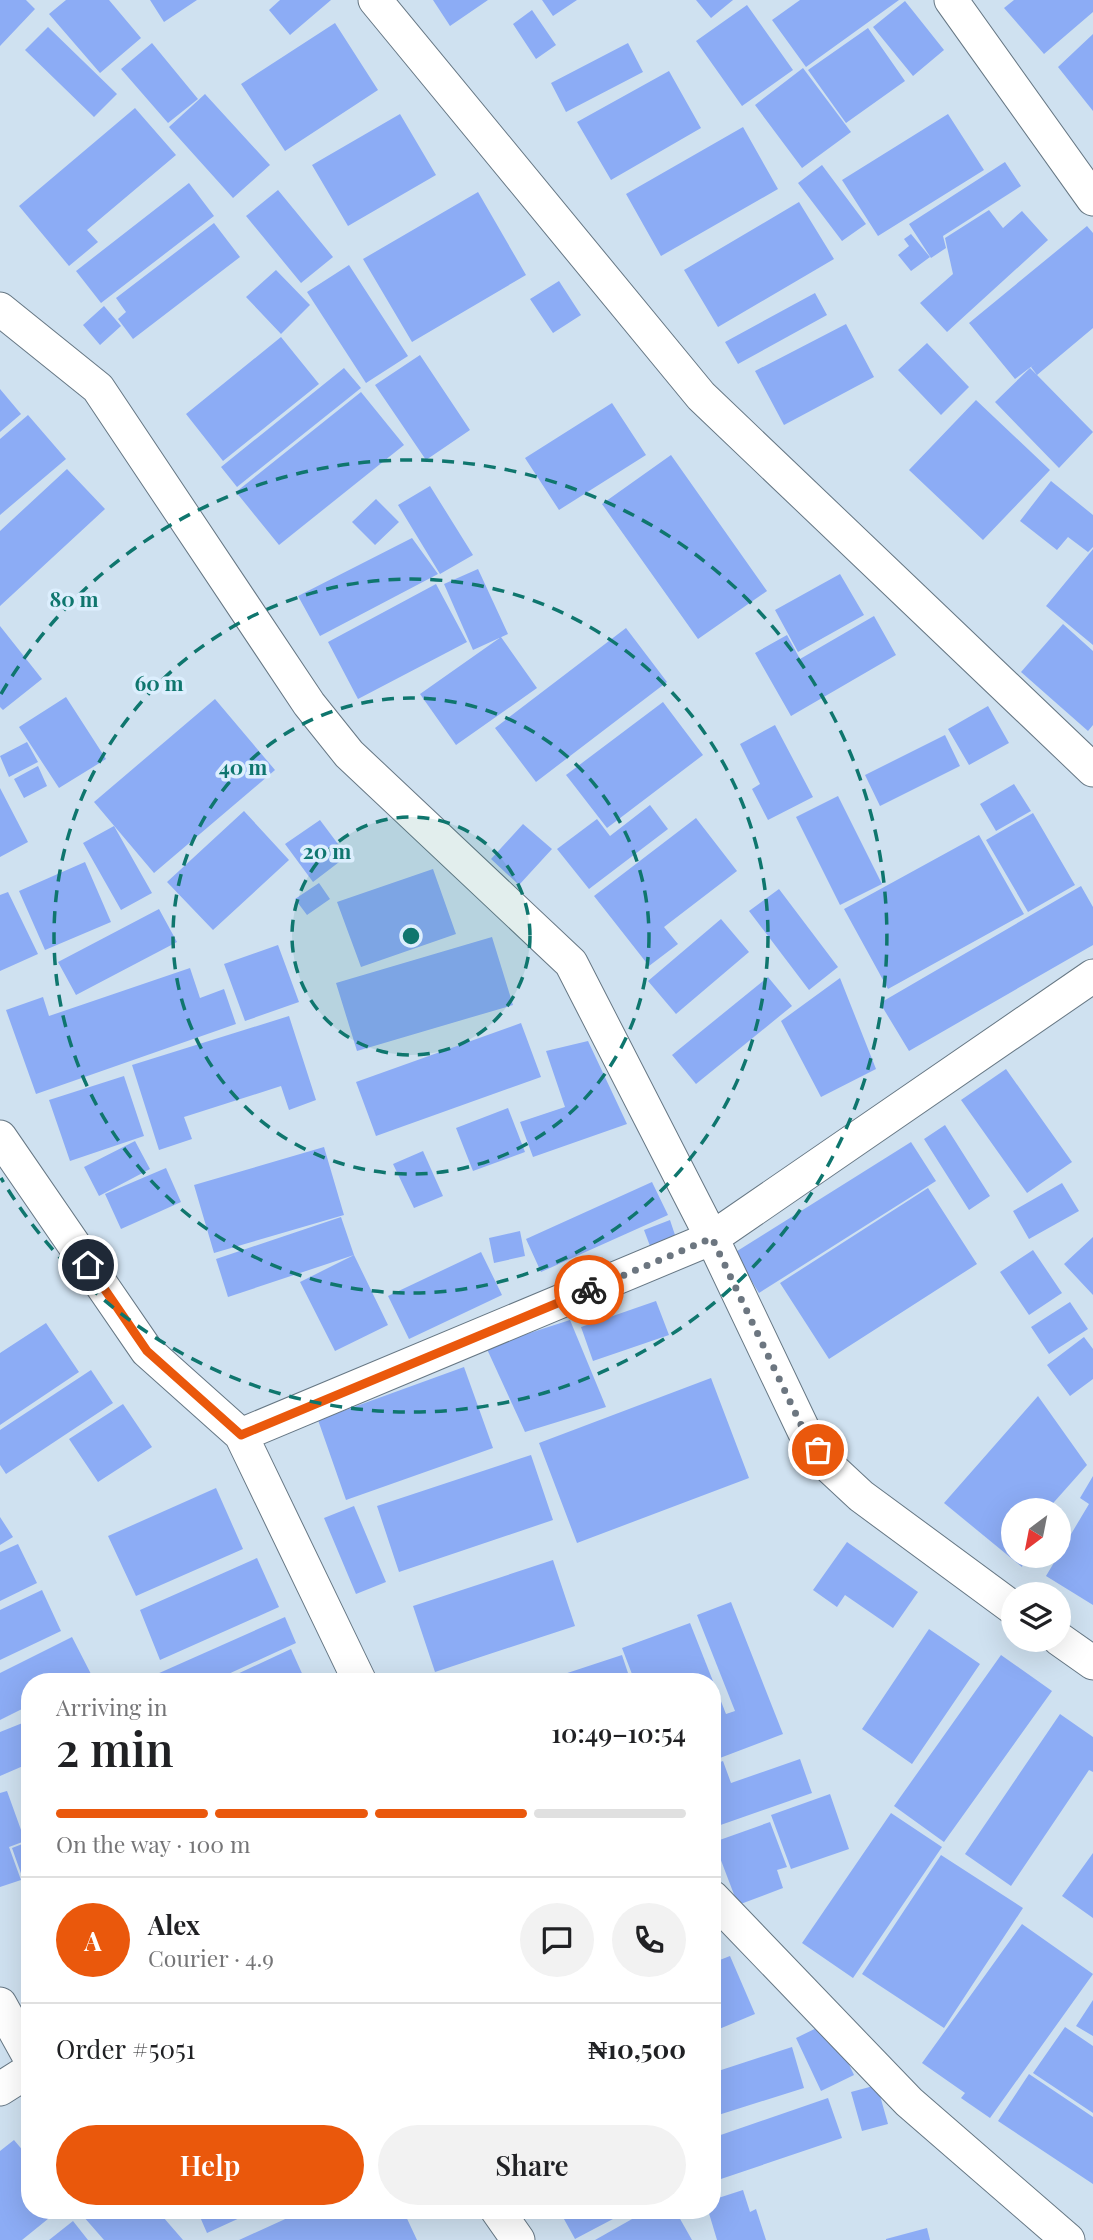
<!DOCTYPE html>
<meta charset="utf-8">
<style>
:root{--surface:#fff;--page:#f2f2f2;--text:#202124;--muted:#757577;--line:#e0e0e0;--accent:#ea580c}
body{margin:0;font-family:"Playfair Display",serif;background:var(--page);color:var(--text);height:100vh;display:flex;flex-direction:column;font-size:26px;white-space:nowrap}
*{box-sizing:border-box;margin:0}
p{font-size:23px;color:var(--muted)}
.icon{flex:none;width:38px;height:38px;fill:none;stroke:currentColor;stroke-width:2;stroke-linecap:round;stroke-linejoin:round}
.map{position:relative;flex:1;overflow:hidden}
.panel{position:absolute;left:21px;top:1673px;width:700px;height:546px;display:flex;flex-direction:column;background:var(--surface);border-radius:28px;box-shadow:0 7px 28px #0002}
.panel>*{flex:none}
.needle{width:46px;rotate:212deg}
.buttons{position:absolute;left:1001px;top:1498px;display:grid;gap:14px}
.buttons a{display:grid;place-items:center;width:70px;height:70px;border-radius:50%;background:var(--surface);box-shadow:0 7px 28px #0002;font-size:35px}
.pin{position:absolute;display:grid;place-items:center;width:60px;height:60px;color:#fff;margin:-30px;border:4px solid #fff;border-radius:50%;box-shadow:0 2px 7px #0007}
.courier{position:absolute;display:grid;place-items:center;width:70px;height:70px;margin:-35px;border:5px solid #ea580c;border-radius:50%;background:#fff;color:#222;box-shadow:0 2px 9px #0007}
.headline em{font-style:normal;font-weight:600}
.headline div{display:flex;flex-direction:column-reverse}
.headline{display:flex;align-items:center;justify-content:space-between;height:119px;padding:0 35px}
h1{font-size:46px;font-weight:600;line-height:52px}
.bar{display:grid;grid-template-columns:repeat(4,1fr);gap:10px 7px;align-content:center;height:84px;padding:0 35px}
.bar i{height:9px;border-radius:5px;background:var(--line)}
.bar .active{background:var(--accent)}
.bar p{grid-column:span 4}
.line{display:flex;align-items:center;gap:18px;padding:0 35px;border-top:2px solid var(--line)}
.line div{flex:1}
.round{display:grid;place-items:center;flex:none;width:74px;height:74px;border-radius:37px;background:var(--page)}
.cta{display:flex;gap:14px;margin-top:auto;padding:14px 35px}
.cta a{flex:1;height:80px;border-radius:42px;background:var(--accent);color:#fff;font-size:28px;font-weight:600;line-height:80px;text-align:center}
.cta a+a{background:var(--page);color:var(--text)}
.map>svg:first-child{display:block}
.building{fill:#8cacf5}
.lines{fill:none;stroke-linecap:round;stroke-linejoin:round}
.minor-casing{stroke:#667784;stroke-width:35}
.minor{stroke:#fff;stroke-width:33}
.done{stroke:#6c7680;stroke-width:7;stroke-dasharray:0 12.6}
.route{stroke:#ea580c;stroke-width:9}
.ring{fill:none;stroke:#0f766e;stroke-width:3.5;stroke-dasharray:12 9}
.centre{fill:#0f766e;stroke:#dceefd;stroke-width:3.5}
.ring-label{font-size:21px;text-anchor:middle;font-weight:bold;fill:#0f766e;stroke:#dceefd;stroke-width:7;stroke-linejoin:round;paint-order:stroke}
</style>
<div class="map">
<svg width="1093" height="2240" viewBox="0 0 1093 2240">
<rect width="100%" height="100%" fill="#cfe1f0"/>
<path class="building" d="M0,0H26L35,9L0,46Z
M66,0H109L141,38L100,73L49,14Z
M150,0H197L164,22Z
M280,0H331L290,35L269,10Z
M433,0H488L450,26Z
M542,0H577L553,16Z
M696,0H733L711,18Z
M800,0H899L806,67L772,20Z
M1014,0H1093V12L1044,54L1004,8Z
M905,1L944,50L913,76L873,27Z
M747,5L793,70L742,106L696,41Z
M532,10L556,45L536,59L513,24Z
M335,23L378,90L285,151L241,84Z
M48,27L117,94L94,117L25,50Z
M868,28L905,81L846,123L808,70Z
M1093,34V111L1058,67Z
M152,43L198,99L168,123L121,69Z
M628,43L643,72L566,112L551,83Z
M803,68L851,132L802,168L755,105Z
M669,71L701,128L611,180L577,122Z
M205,94L270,165L233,198L169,127Z
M135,108L176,155L87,230L98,242L69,266L19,206Z
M400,114L436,175L348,226L312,165Z
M948,114L984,170L878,236L842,180Z
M743,127L778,189L661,256L626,194Z
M1005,162L1021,186L943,236L946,248L931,258L909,224Z
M822,165L866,224L842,241L798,183Z
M189,183L214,216L101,303L76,271Z
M278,190L333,257L301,283L246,216Z
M478,192L526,275L412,342L363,259Z
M799,202L834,259L718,327L684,270Z
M989,210L1003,228L1022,211L1048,240L947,332L920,303L953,274L945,238Z
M214,223L240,257L133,339L118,319L126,312L116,298Z
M1087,226L1093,233V328L1037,375L1093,432L1059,468L995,402L1030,368L1037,375L1031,367L1036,363L1015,379L969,323Z
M911,234L930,257L911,271L898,255L909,246L904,239Z
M349,265L408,356L366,383L307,292Z
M276,270L310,305L281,334L246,297Z
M559,281L581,315L553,333L530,299Z
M815,293L827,315L738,364L725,342Z
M104,306L121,326L100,345L83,325Z
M846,324L874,377L784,425L755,371Z
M281,337L319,384L223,461L186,414Z
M927,343L969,387L941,415L898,370Z
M420,355L470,430L426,460L375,385Z
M344,368L361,388L237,487L221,467Z
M0,389L21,414L0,432Z
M361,392L404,445L279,545L236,492Z
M976,400L1050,470L983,540L909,470Z
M612,403L646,455L559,510L525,458Z
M28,415L66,459L0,515V439Z
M671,455L767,591L698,639L602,504Z
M67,469L105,509L0,606V531Z
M1051,481L1093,515V547L1088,552L1068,537L1057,550L1020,521Z
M430,486L473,555L440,574L398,505Z
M376,499L399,522L375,545L352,522Z
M412,538L438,574L320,636L298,596Z
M1093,549V645L1046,606Z
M478,569L508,634L473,650L444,584Z
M840,574L864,615L798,652L775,610Z
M436,584L467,642L358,699L328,642Z
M874,616L896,655L791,716L755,653L787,635L800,659Z
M1063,624L1093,651V725L1088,731L1021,672Z
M0,626L42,679L3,710L0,707Z
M626,628L667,682L536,782L495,728Z
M501,637L537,688L456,745L420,694Z
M66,697L106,759L59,788L19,727Z
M215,699L275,770L154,873L94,802Z
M663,702L703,755L607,828L566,775Z
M988,706L1009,743L969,765L948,729Z
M775,725L813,797L768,820L752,789L760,784L740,744Z
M945,735L960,766L880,806L865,775Z
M27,742L38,762L9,777L0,756Z
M38,766L47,786L24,798L14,779Z
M1014,784L1031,811L996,831L980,804Z
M0,788L28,842L0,857Z
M838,796L882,884L840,905L796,817Z
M650,805L668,829L589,889L557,849L597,819L610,836Z
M244,811L289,860L213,930L167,882Z
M1033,813L1075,885L1028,912L986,840Z
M696,818L737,871L664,927L678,944L649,966L594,896Z
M320,820L347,856L313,882L285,844Z
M523,824L552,849L519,885L491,859Z
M114,826L152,893L121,910L83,843Z
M979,835L1024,914L888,989L844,909Z
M85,862L111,922L45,950L19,891Z
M433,869L456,934L361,967L337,902Z
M319,883L330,899L307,915L295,899Z
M1081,886L1093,907V945L909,1051L880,1003Z
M779,889L838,967L809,990L749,911Z
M8,892L38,954L0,971V895Z
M159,909L177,942L76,995L58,962Z
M721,919L749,952L676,1014L648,981Z
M492,937L513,1005L357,1051L336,983Z
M278,945L299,1002L245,1021L224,964Z
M190,968L200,998L224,989L236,1024L36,1094L6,1010L43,997L49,1016Z
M768,977L792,1006L696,1084L672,1055Z
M840,978L876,1069L821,1097L781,1021Z
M289,1016L316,1100L289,1110L281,1086L184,1117L192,1139L159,1150L132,1065Z
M521,1023L541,1077L376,1136L356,1082Z
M588,1041L627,1124L533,1157L520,1122L565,1107L546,1051Z
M1006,1069L1072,1162L1027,1193L961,1100Z
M124,1076L144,1136L70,1161L49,1100Z
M508,1108L525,1152L473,1171L456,1128Z
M945,1125L990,1196L969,1210L924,1139Z
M135,1141L150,1169L99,1196L84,1167Z
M911,1142L936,1181L759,1293L734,1253Z
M324,1147L344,1215L214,1253L194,1185Z
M423,1151L443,1196L414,1208L393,1164Z
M166,1168L181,1202L121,1229L105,1194Z
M652,1182L668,1215L541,1272L526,1239Z
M1062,1183L1079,1211L1029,1239L1013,1211Z
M928,1188L977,1264L829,1359L780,1283Z
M341,1217L354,1255L228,1297L216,1259Z
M670,1220L675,1235L650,1246L644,1230Z
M520,1231L525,1256L494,1263L489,1238Z
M1093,1237V1295L1064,1264Z
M1033,1250L1062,1293L1029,1315L1000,1272Z
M481,1252L502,1295L409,1339L388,1296Z
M354,1255L388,1325L335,1351L300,1282Z
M656,1301L669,1335L593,1361L581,1327Z
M1070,1302L1088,1329L1049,1354L1031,1327Z
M570,1320L606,1407L525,1432L486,1347Z
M46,1323L79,1372L0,1425V1353Z
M1084,1337L1093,1349V1379L1070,1396L1047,1365Z
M464,1367L493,1448L346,1500L318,1420Z
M91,1370L113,1403L6,1474L0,1465V1430Z
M711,1378L749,1478L577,1543L539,1443Z
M1038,1396L1087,1465L1047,1510H1013V1556H1025L1022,1567L944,1503Z
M123,1404L152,1447L98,1482L69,1439Z
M531,1455L553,1520L399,1572L377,1506Z
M1093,1476V1605L1046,1576L1089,1504L1080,1498Z
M216,1488L243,1549L136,1596L108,1536Z
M354,1506L386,1582L356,1594L324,1518Z
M0,1517L13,1537L0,1545Z
M847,1542L918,1592L893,1628L845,1595L837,1607L813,1590Z
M18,1544L37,1583L0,1601V1552Z
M257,1558L279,1607L160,1660L140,1610Z
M553,1560L575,1626L435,1672L413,1606Z
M42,1590L61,1631L0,1660V1610Z
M731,1602L783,1734L712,1761V1682H635L622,1648L690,1623L726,1714L735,1711L697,1615Z
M285,1617L296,1643L211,1682H149L148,1678Z
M929,1629L980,1664L912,1764L862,1729Z
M72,1637L91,1674L76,1682H30V1705L0,1720V1673Z
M291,1649L305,1680L220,1682Z
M622,1655L631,1682H543V1681Z
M1001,1655L1052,1691L944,1842L894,1806Z
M1060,1714L1093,1737V1772L1089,1770L1011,1886L965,1854Z
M30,1720V1763L0,1776V1732Z
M800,1759L812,1793L712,1828V1765L723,1761L731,1783Z
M7,1791L25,1841L9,1847L21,1880L0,1887V1793Z
M830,1794L849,1849L791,1869L771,1815Z
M891,1813L942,1847L853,1978L802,1943Z
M770,1822L787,1867L777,1870L783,1888L738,1905L714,1842Z
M30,1841V1896H29L12,1848Z
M1093,1853V1918L1062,1896Z
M941,1855L1023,1908L944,2028L862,1974Z
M1022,1924L1093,1974L990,2118L961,2098L965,2093L922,2063Z
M730,1956L755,2014L712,2032V1963Z
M1093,2000V2036L1076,2026Z
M829,2022L854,2075L821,2091L796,2038Z
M1065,2027L1093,2046V2113L1033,2073Z
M792,2047L804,2088L712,2117V2073Z
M1029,2074L1093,2117V2184L998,2121Z
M877,2085L888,2124L862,2131L851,2092Z
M828,2098L842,2138L712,2182V2138Z
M14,2140L30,2159V2210H59L22,2240H0V2151Z
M743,2190L750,2212L756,2209L766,2240H717L708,2210H712V2200Z
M90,2210H157L183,2240H104L83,2216Z
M197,2210H257L207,2233Z
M305,2210H403L417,2240H239Z
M559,2210H630L575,2239Z
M648,2210H675L692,2240H595Z
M73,2221L88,2240H49Z
M927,2228L930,2240H886V2239Z"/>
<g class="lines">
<g class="minor-casing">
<path id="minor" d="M375,0L701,396L1093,770
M951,0L1093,199
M0,309L98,388L309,704L349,754L571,963L712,1238L804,1431L832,1469L861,1496L1013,1608
M0,1137L147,1351L241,1435L360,1682
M241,1435L712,1238L1093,976
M1059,1639L1093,1663
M712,1897L909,2102L1068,2240
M0,2004L30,2058
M0,2089L30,2070
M497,2210L518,2240"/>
</g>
<use href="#minor" class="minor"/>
</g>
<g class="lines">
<path class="done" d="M589,1290L712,1238L804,1431L818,1450"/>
<path class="route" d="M88,1265L147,1351L241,1435L589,1290"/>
</g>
<circle cx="411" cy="936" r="119" fill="#0f766e" fill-opacity=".12"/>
<g class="ring">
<circle cx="411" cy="936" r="119"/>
<circle cx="411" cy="936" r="238"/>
<circle cx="411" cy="936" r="357"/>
<path d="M1 694A476 476 0 1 1 1 1178"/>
</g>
<circle cx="411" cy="936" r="10" class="centre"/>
<g class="ring-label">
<text x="74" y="607">80 m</text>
<text x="159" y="691">60 m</text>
<text x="243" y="775">40 m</text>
<text x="327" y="859">20 m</text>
</g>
</svg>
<div class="buttons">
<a><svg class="needle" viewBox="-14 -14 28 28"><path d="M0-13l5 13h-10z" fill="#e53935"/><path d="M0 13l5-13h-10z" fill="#757577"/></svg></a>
<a><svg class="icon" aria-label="layers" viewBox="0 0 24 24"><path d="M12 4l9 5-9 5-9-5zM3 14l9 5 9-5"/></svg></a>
</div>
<div class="pin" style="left:818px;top:1450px;background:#ea580c"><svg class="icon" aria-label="bag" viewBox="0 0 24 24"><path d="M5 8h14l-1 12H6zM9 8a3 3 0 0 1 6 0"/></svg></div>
<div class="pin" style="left:88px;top:1265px;background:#1f2937"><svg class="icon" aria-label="home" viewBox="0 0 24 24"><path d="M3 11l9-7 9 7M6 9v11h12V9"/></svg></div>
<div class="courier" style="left:589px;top:1290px"><svg class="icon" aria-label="bike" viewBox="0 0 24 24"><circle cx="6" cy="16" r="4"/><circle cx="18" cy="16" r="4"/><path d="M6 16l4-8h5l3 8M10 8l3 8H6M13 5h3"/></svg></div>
<section class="panel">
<div class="headline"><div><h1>2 min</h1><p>Arriving in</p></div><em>10:49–10:54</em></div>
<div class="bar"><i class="active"></i><i class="active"></i><i class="active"></i><i></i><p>On the way · 100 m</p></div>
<div class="line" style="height:126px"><b class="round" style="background:var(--accent);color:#fff">A</b><div><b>Alex</b><p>Courier · 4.9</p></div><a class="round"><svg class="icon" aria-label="chat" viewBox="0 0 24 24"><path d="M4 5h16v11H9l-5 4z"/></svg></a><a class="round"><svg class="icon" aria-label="phone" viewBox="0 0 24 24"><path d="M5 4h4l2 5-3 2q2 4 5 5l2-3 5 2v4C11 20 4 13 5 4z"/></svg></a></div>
<div class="line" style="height:91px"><div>Order #5051</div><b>₦10,500</b></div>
<div class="cta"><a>Help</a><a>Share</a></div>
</section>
</div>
